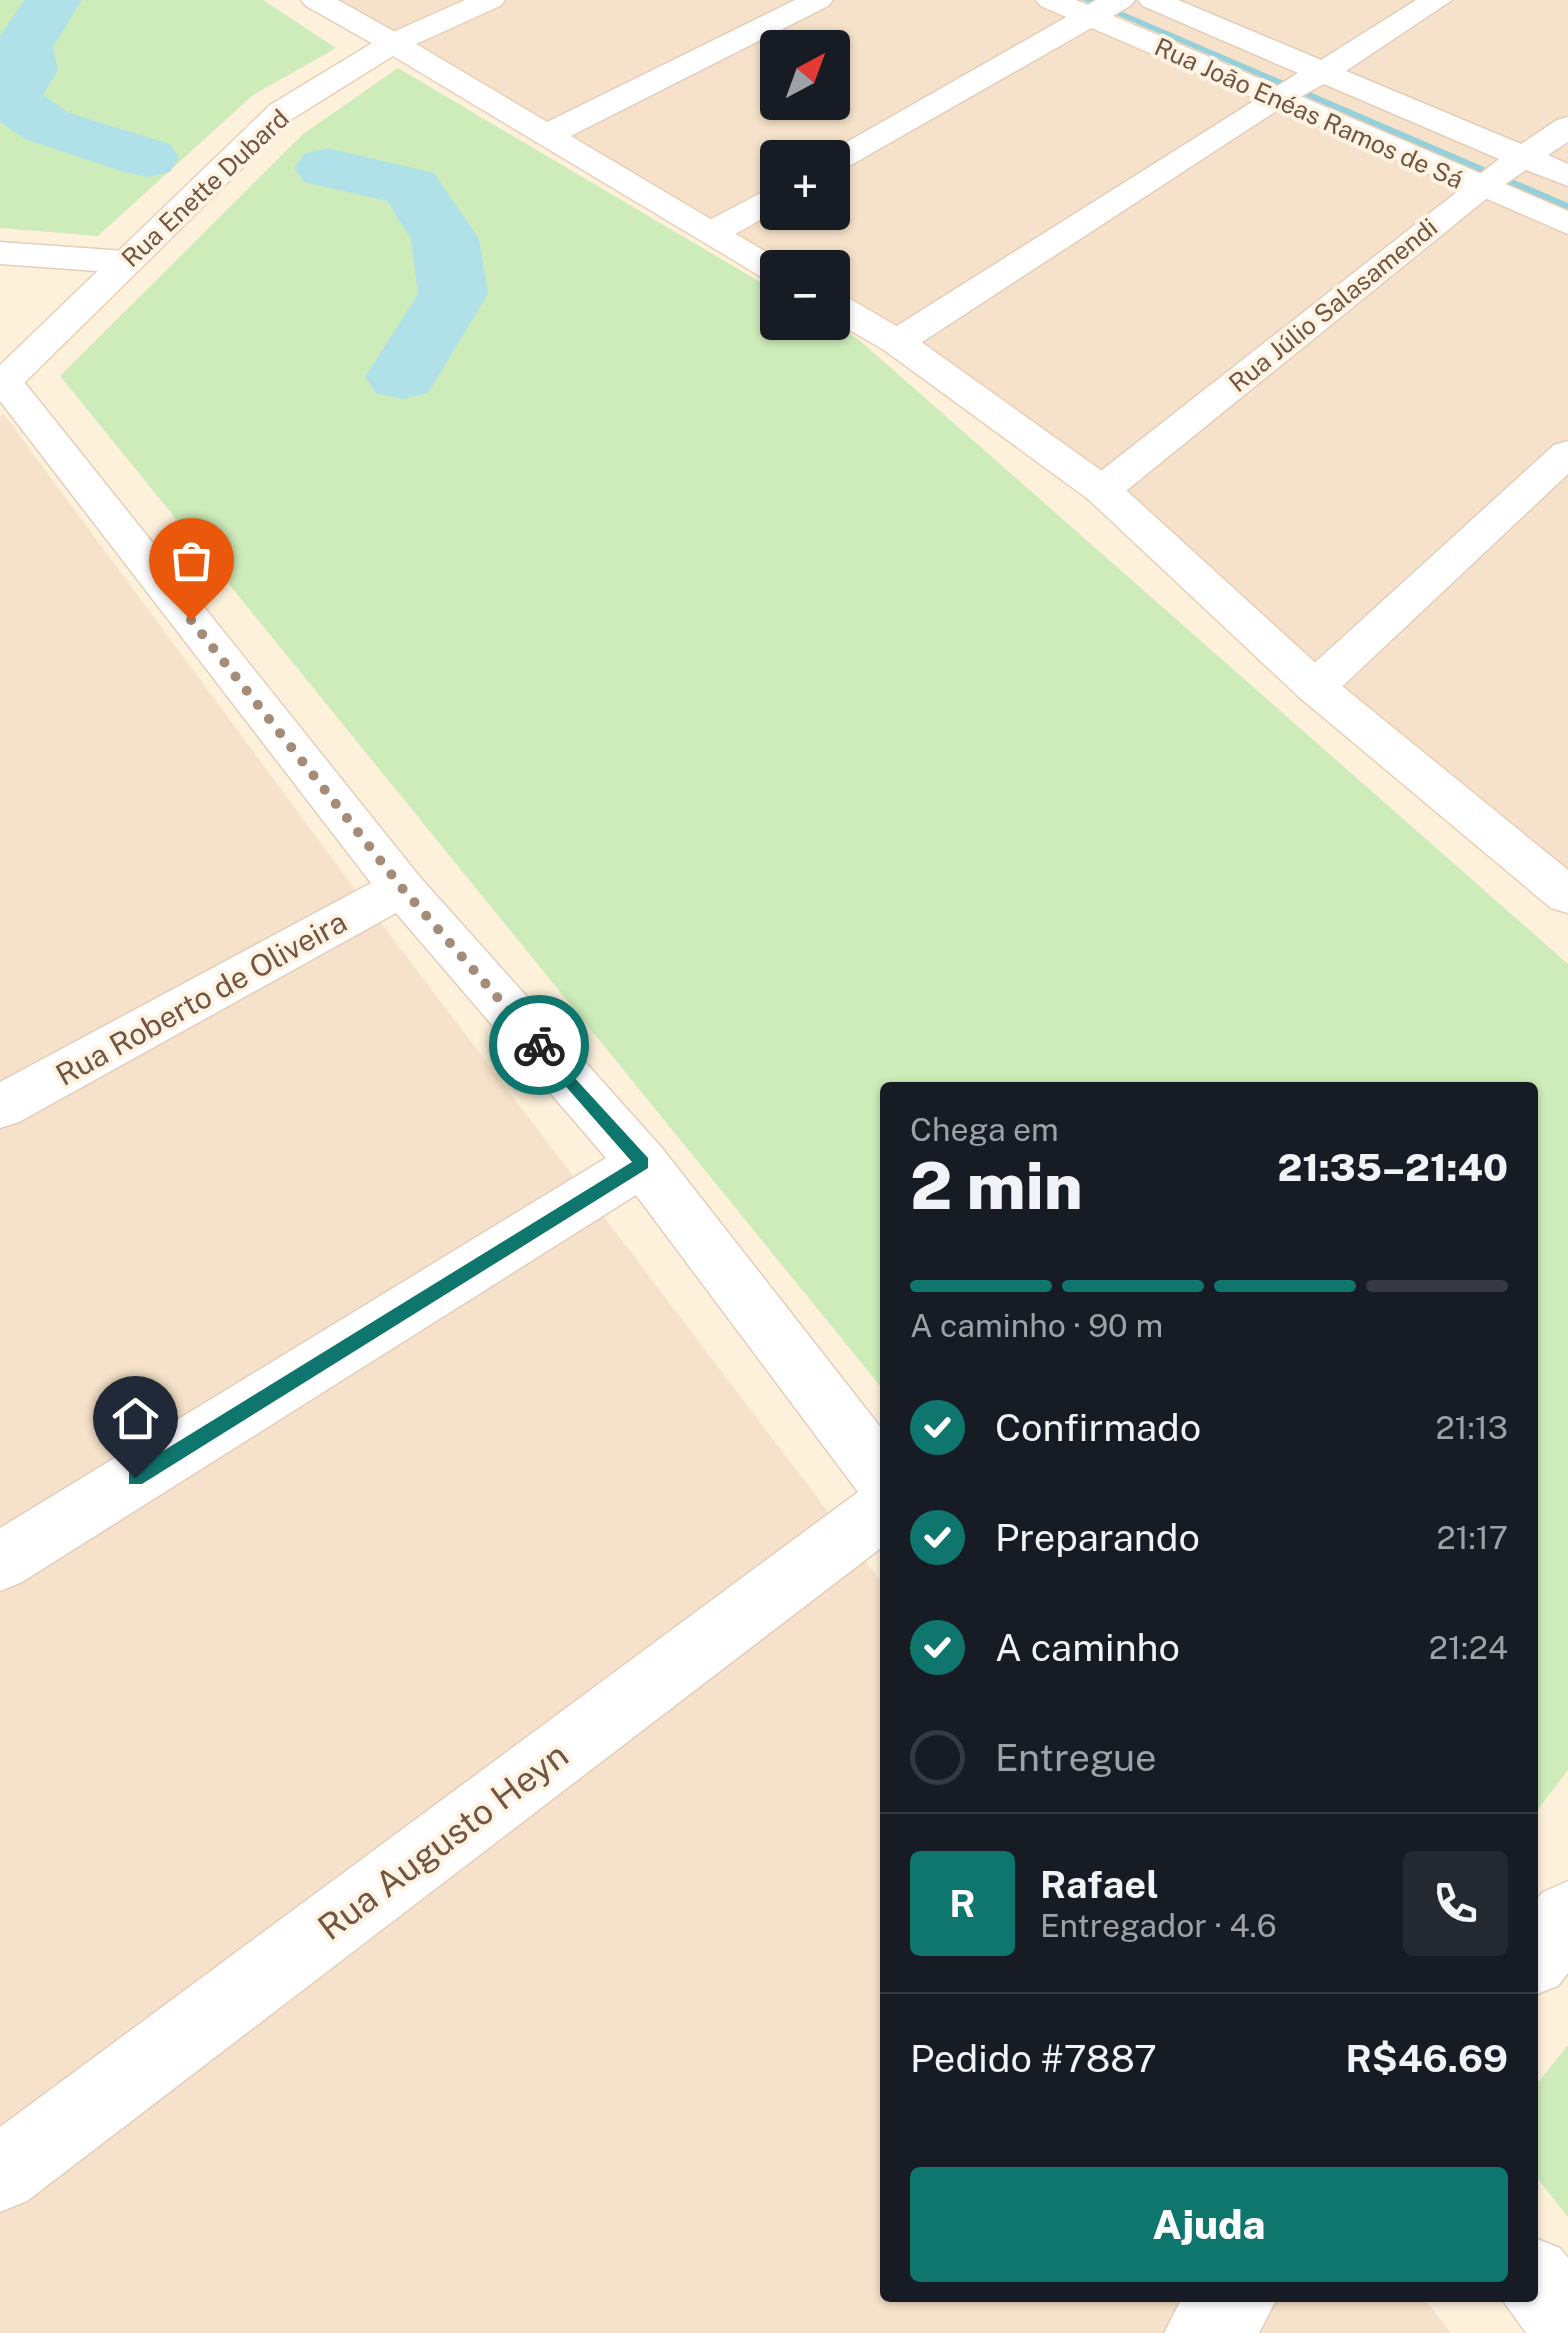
<!DOCTYPE html>
<html lang="pt">
<meta charset="utf-8">
<style>
:root{--surface:#171b24;--page:#242831;--text:#f1f3f6;--muted:#9ea1a6;--line:#363941;--accent:#0f766e}
body{margin:0;font-family:"Public Sans",sans-serif;background:var(--page);color:var(--text);height:100vh;display:flex;flex-direction:column;font-size:38px;white-space:nowrap}
*{box-sizing:border-box;margin:0}
p{font-size:32px;color:var(--muted)}
.icon{flex:none;width:55px;height:55px;fill:none;stroke:currentColor;stroke-width:2;stroke-linecap:round;stroke-linejoin:round}
.map{position:relative;flex:1;overflow:hidden}
.side{position:absolute;left:880px;top:1082px;width:658px;height:1220px;display:flex;flex-direction:column;background:var(--surface);border-radius:10px;box-shadow:0 2px 8px #0004}
.side>*{flex:none}
.needle{width:65px;rotate:41deg}
.fabs{position:absolute;left:760px;top:30px;display:grid;gap:20px}
.fabs a{display:grid;place-items:center;width:90px;height:90px;border-radius:10px;background:var(--surface);box-shadow:0 2px 8px #0004;font-size:50px}
.pin{position:absolute;display:grid;place-items:center;width:85px;height:85px;color:#fff;margin:-102px -42px;border-radius:50% 50% 50% 0;rotate:-45deg;box-shadow:0 0 10px #0007}
.pin .icon{rotate:45deg}
.courier{position:absolute;display:grid;place-items:center;width:100px;height:100px;margin:-50px;border:8px solid #0f766e;border-radius:50%;background:#fff;color:#222;box-shadow:0 2px 12px #0007}
.overview em{font-style:normal;font-weight:800}
.overview div{display:flex;flex-direction:column-reverse}
.overview{display:flex;align-items:center;justify-content:space-between;height:170px;padding:0 30px}
h1{font-size:65px;font-weight:800;line-height:75px}
.bar{display:grid;grid-template-columns:repeat(4,1fr);gap:15px 10px;align-content:center;height:120px;padding:0 30px}
.bar i{height:12px;border-radius:8px;background:var(--line)}
.bar .active{background:var(--accent)}
.bar p{grid-column:span 4}
.line{display:flex;align-items:center;gap:25px;padding:0 30px;border-top:2px solid var(--line)}
.line div{flex:1}
.round{display:grid;place-items:center;flex:none;width:105px;height:105px;border-radius:10px;background:var(--page)}
ol{padding:0 30px;list-style:none}
li{display:flex;align-items:center;gap:30px;height:110px}
li p{margin-inline-start:auto}
li .icon{padding:10px;border-radius:50%;background:var(--accent);color:#fff;stroke-width:4}
li:last-child{color:var(--muted)}
li i{width:55px;height:55px;border:5px solid var(--line);border-radius:50%}
.button{display:flex;gap:20px;margin-top:auto;padding:20px 30px}
.button a{flex:1;height:115px;border-radius:10px;background:var(--accent);color:#fff;font-size:40px;font-weight:800;line-height:115px;text-align:center}
.map>svg:first-child{display:block}
.residential{fill:#f6e2ca;fill-rule:evenodd}
.green{fill:#ceecba}
.lines{fill:none;stroke-linecap:round;stroke-linejoin:round}
.stream{fill:#95d0db;fill-rule:evenodd}
.river{fill:#b0e0e8;fill-rule:evenodd}
.street-casing{stroke:#e4cebb;stroke-width:3}
.secondary-casing{stroke:#eacfb7;stroke-width:3}
.street{fill:#fff;fill-rule:evenodd}
.secondary{fill:#fff;fill-rule:evenodd}
.route{fill:#0f766e}
.done{stroke:#a48c79;stroke-width:10;stroke-dasharray:0 18}
.labels{text-anchor:middle;dominant-baseline:central;stroke-width:8;stroke-linejoin:round;paint-order:stroke}
.far-street-label{font-size:25px;fill:#745543;stroke:#fff4e4}
.street-label{font-size:30px;fill:#745543;stroke:#fff4e4}
.near-street-label{font-size:35px;fill:#745543;stroke:#fff4e4}
</style>
<div class="map">
<svg width="1568" height="2333" viewBox="0 0 1568 2333">
<rect width="100%" height="100%" fill="#fef1dc"/>
<path class="residential" d="M316,0H1568V896L1102,490L833,304L832,268H778ZM778,48H832V102H778ZM778,158H832V212H778Z
M3,413L343,873L885,1587V2298H1424L1451,2333H0V417Z"/>
<path class="green" d="M0,0H263L336,48L253,95L98,236L0,228Z
M398,68L777,292L778,322L829,323L858,339L1568,964V1770L1533,1816L1532,1088H885V1392L60,376L303,134Z
M1568,2045V2217L1533,2173L1532,2090Z"/>
<g class="lines">
<path class="stream" d="M1082,0H1095L1568,203V210Z"/>
<path class="river" d="M24,0H82L53,47L58,70L43,95L69,113L170,144L179,158L170,172L147,177L124,172L25,139L0,122V36Z
M327,148L434,173L479,239L488,294L428,393L402,399L376,393L365,377L418,294L411,239L387,201L304,182L294,168L304,154Z"/>
<g class="street-casing">
<path id="street" d="M301,0H338L404,37L408,43L404,49H382L306,6Z
M795,0H833L828,6L559,142H535L531,135L535,128Z
M1096,0H1135L1130,6L844,169L832,172V158H819Z
M1138,0H1178L1321,60L1416,0H1452L1346,71L1521,144L1557,120L1568,117V142L1548,155L1568,164V186L1526,170L1501,187L1116,499L1102,502L1088,499L1082,490L1088,481L1499,159L1324,84L1287,104L910,350L897,353L884,350L878,342L884,334L1298,73L1143,6Z
M778,184V208C754,222 727,246 700,239L695,232L700,225Z
M0,242L125,251L138,254L143,262L138,270L125,273L0,264Z
M0,365L13,368L419,876L662,1148L885,1433V1545L27,2201L0,2212V2127L858,1492L636,1195L22,1582L0,1591V1528L606,1158L396,913L19,1122L0,1128V1082L371,883L0,401Z
M1568,441V474L1331,697L1315,701L1299,697L1293,687L1299,677L1554,445Z
M1568,1881V1973L1558,1986L1532,1996V1904L1543,1892Z
M1532,2237L1560,2248L1568,2258V2333H1526L1501,2298H1532Z
M1182,2298H1277L1259,2333H1164Z"/>
</g>
<g class="secondary-casing">
<path id="secondary" d="M465,0H505L500,6L416,44L793,268H778V282L765,279L393,56L292,119L13,394L0,397V365L270,105L382,37Z
M1036,0H1076L1568,211V234L1041,6Z
M832,293L845,296L910,334L1116,481L1331,677L1568,870V913L1551,908L1299,697L1088,499L884,350L832,320Z"/>
</g>
<use href="#street" class="street"/>
<use href="#secondary" class="secondary"/>
</g>
<path class="route" d="M539,1039L648,1158V1168L142,1484H129V1472L632,1162L533,1049L531,1045Z"/>
<g class="lines">
<path class="done" d="M191,620L402,888L539,1045"/>
</g>
<g class="labels">
<g class="far-street-label">
<text transform="translate(1309 113) rotate(24)">Rua João Enéas Ramos de Sá</text>
<text transform="translate(205 188) rotate(-43)">Rua Enette Dubard</text>
<text transform="translate(1333 305) rotate(-39)">Rua Júlio Salasamendi</text>
</g>
<g class="street-label">
<text transform="translate(201 998) rotate(-29)">Rua Roberto de Oliveira</text>
</g>
<g class="near-street-label">
<text transform="translate(443 1841) rotate(-37)">Rua Augusto Heyn</text>
</g>
</g>
</svg>
<div class="fabs">
<a><svg class="needle" viewBox="-14 -14 28 28"><path d="M0-13l5 13h-10z" fill="#e53935"/><path d="M0 13l5-13h-10z" fill="#9ea1a6"/></svg></a>
<a>+</a>
<a>−</a>
</div>
<div class="pin" style="left:191px;top:620px;background:#ea580c"><svg class="icon" aria-label="bag" viewBox="0 0 24 24"><path d="M5 8h14l-1 12H6zM9 8a3 3 0 0 1 6 0"/></svg></div>
<div class="pin" style="left:135px;top:1478px;background:#1f2937"><svg class="icon" aria-label="home" viewBox="0 0 24 24"><path d="M3 11l9-7 9 7M6 9v11h12V9"/></svg></div>
<div class="courier" style="left:539px;top:1045px"><svg class="icon" aria-label="bike" viewBox="0 0 24 24"><circle cx="6" cy="16" r="4"/><circle cx="18" cy="16" r="4"/><path d="M6 16l4-8h5l3 8M10 8l3 8H6M13 5h3"/></svg></div>
<section class="side">
<div class="overview"><div><h1>2 min</h1><p>Chega em</p></div><em>21:35–21:40</em></div>
<div class="bar"><i class="active"></i><i class="active"></i><i class="active"></i><i></i><p>A caminho · 90 m</p></div>
<ol>
<li><svg class="icon" aria-label="check" viewBox="0 0 24 24"><path d="M5 12l5 5 9-10"/></svg>Confirmado<p>21:13</p></li>
<li><svg class="icon" aria-label="check" viewBox="0 0 24 24"><path d="M5 12l5 5 9-10"/></svg>Preparando<p>21:17</p></li>
<li><svg class="icon" aria-label="check" viewBox="0 0 24 24"><path d="M5 12l5 5 9-10"/></svg>A caminho<p>21:24</p></li>
<li><i></i>Entregue</li>
</ol>
<div class="line" style="height:180px"><b class="round" style="background:var(--accent);color:#fff">R</b><div><b>Rafael</b><p>Entregador · 4.6</p></div><a class="round"><svg class="icon" aria-label="phone" viewBox="0 0 24 24"><path d="M5 4h4l2 5-3 2q2 4 5 5l2-3 5 2v4C11 20 4 13 5 4z"/></svg></a></div>
<div class="line" style="height:130px"><div>Pedido #7887</div><b>R$46.69</b></div>
<div class="button"><a>Ajuda</a></div>
</section>
</div>
